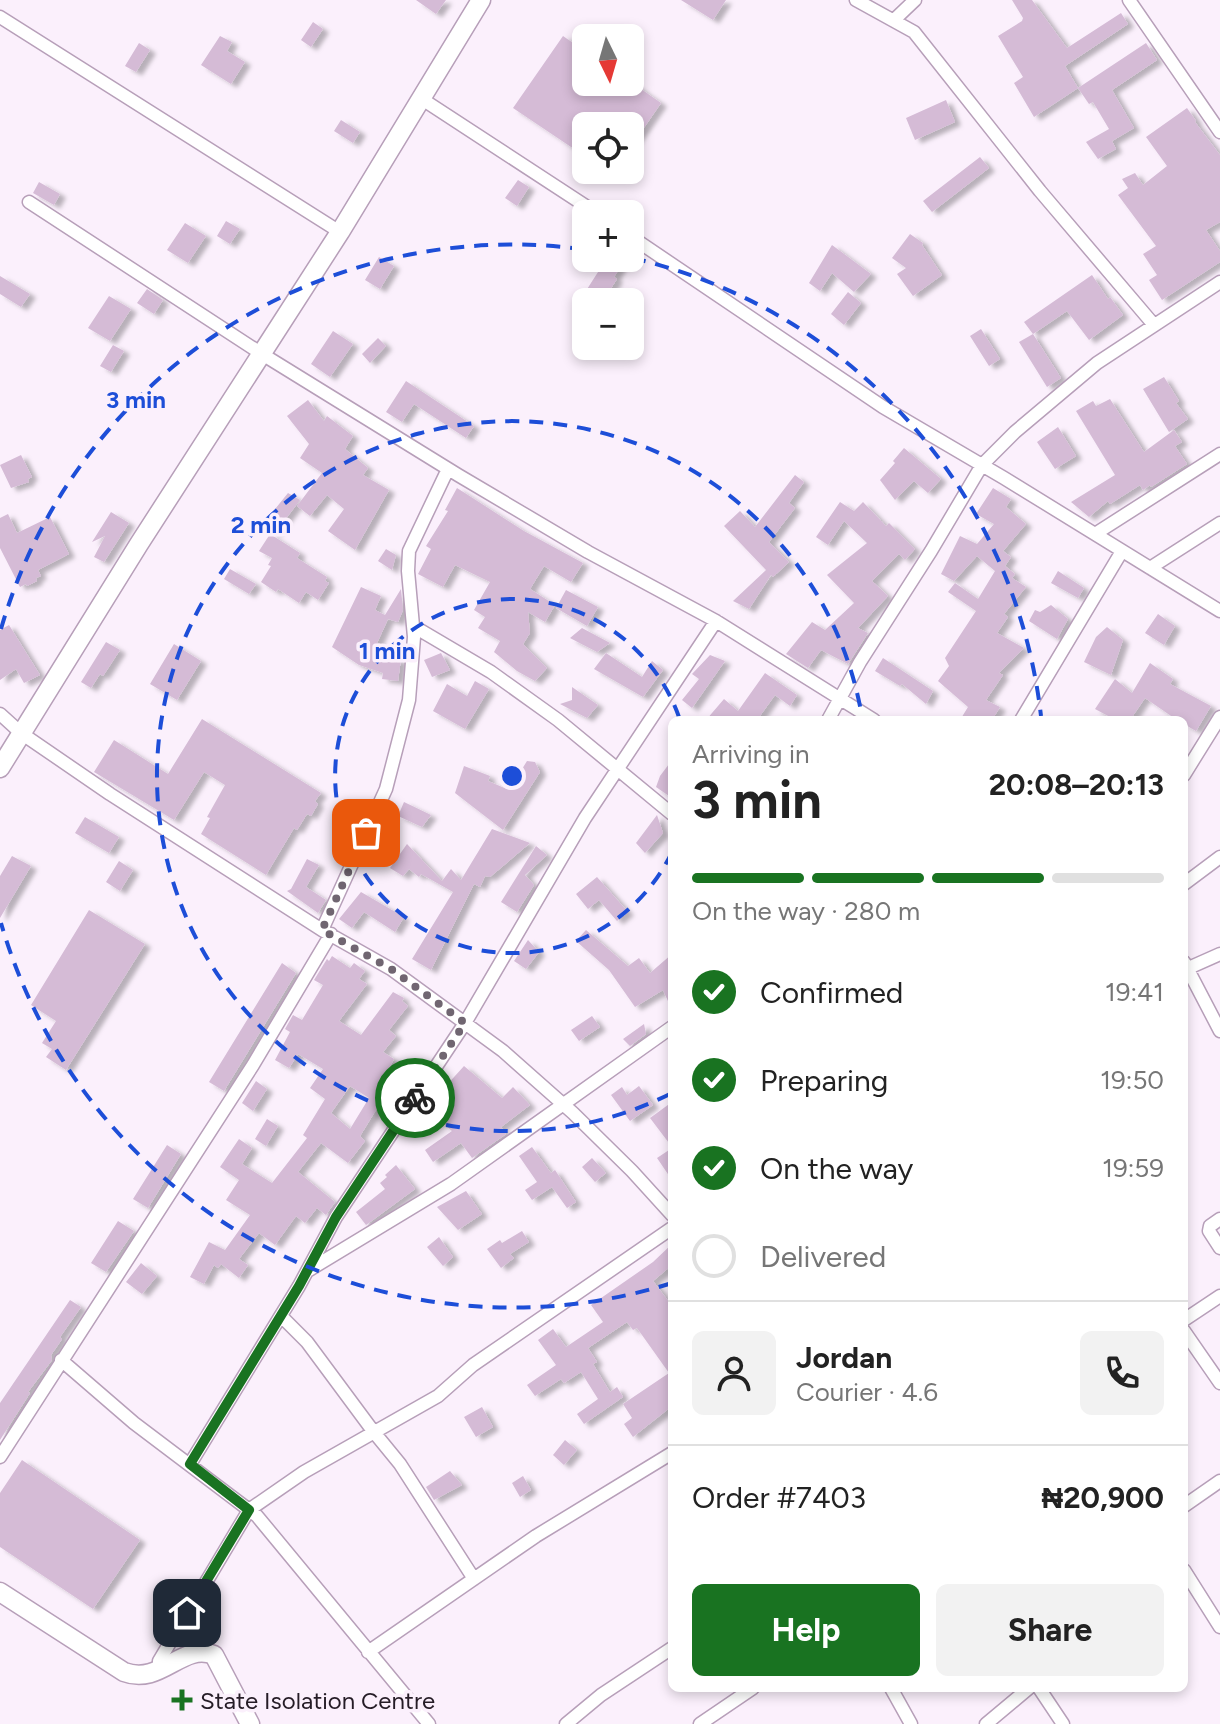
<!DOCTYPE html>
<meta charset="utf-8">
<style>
:root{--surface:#fff;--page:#f2f2f2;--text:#222;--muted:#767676;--line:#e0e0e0;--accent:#197321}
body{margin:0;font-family:Figtree,sans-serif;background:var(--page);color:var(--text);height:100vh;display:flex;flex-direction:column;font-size:30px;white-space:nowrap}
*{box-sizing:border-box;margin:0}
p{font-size:26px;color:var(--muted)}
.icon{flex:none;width:44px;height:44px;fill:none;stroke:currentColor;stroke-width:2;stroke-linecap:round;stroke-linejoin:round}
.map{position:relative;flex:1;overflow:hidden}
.sheet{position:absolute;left:668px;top:716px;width:520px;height:976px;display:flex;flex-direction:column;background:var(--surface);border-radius:12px;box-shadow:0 4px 12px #0003}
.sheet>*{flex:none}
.needle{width:52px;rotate:175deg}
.tools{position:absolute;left:572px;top:24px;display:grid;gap:16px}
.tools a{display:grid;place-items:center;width:72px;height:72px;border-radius:12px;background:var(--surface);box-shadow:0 4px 12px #0003;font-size:40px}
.pin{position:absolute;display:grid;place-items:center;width:68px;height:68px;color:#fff;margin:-34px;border-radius:16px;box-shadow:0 4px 12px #0006}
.courier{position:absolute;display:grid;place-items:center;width:80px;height:80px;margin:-40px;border:6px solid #197321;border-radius:50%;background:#fff;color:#222;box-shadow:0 2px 10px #0007}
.summary em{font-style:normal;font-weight:700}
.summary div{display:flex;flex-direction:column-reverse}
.summary{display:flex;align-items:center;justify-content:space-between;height:136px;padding:0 24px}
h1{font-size:52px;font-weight:700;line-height:60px}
.bar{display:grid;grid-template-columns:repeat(4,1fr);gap:12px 8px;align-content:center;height:96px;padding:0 24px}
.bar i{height:10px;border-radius:6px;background:var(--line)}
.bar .active{background:var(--accent)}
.bar p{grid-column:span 4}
.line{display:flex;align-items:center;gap:20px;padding:0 24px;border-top:2px solid var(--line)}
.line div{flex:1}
.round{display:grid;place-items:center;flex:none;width:84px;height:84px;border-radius:12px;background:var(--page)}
ol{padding:0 24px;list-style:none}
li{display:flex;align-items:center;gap:24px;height:88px}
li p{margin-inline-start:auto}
li .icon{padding:8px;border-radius:50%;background:var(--accent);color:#fff;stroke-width:4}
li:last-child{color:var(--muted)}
li i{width:44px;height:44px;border:4px solid var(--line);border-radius:50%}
.cta{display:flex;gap:16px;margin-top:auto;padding:16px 24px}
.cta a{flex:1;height:92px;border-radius:12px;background:var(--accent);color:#fff;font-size:32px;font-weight:700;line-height:92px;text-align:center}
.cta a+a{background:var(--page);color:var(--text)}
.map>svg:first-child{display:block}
.building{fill:#d5bbd6;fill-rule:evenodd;filter:url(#shadow)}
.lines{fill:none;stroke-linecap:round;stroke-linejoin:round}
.street-casing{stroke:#b79fb9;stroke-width:15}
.secondary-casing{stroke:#b79fb9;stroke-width:21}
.street{stroke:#fff;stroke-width:12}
.secondary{stroke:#fff;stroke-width:18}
.done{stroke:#706671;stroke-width:8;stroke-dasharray:0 14.4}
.route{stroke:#197321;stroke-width:10}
.ring{fill:none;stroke:#1d4ed8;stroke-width:4;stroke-dasharray:14 10}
.poi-dot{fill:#197321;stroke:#fbf0fc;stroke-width:3}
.labels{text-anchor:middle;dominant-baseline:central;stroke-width:7;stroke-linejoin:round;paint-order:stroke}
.poi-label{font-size:24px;fill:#251c26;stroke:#fbf0fc;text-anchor:start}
.centre{fill:#1d4ed8;stroke:#fbf0fc;stroke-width:4}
.ring-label{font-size:24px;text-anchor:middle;font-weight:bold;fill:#1d4ed8;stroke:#fbf0fc;stroke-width:7;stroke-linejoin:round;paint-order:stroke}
</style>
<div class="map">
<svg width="1220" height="1724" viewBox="0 0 1220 1724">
<defs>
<filter id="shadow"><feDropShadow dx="6" dy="3.5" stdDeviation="2" flood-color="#0004"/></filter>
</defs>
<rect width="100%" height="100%" fill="#fbf0fc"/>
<path class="building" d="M416,0H446L436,14Z
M681,0H726L713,20Z
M1012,0H1032L1067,48L1121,13L1128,24L1065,66L1078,88L1034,117L1014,83L1023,77L998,36L1022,21L1023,18Z
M313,22L323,29L311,47L301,40Z
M220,36L232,42L227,51L245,62L231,84L201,65Z
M563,36L586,52V82H631L661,103L630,148V126H586V157L513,108Z
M139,43L150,50L136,72L125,66Z
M1146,43L1157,60L1112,90L1134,128L1112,141L1116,149L1098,159L1086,142L1109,129L1093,102L1089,104L1078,88Z
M946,100L955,122L915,140L906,118Z
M1187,108L1196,121L1195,122L1220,155V222L1206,230L1220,251V262L1162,300L1149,280L1157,275L1143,254L1156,246L1118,195L1128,188L1122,179L1135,173L1143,185L1167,166L1146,137Z
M341,120L360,132L353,143L334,131Z
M980,157L989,168L932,212L923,201Z
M518,180L529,187L517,206L505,198Z
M39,182L60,194L54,205L33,193Z
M226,221L240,229L230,244L217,236Z
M185,223L206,236L188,263L167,250Z
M910,234L923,243L922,245L942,275L913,296L897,274L906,268L892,258Z
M832,245L871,274L854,292L832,273L820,291L809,283Z
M379,257L394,266L380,289L365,280Z
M607,258H626L614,277L617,279L602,302H590L582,297Z
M1092,275L1108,299L1110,297L1123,315L1089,340L1067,311L1033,334L1024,322Z
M0,276L30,294L21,307L0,294Z
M147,289L163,300L154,314L137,303Z
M848,292L861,303L844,325L831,314Z
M109,296L131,309L110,341L88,328Z
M981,329L1000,359L989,366L970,336Z
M333,331L353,344L330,377L311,364Z
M1033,334L1061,378L1047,387L1019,342Z
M378,338L386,346L370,363L362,354Z
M113,345L124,351L111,372L100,366Z
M1164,377L1179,401L1176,403L1188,419L1169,432L1143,389Z
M406,381L474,426L466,438L414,404L402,422L386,412Z
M1110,399L1144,452L1174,430L1182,442L1175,446L1187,464L1151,487L1150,485L1143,490L1140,485L1110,504L1108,501L1089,517L1071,502L1115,475L1076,411L1093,401L1096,406Z
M308,400L324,421L327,416L353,436L345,449L368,468L363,475L389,490L355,550L328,531L344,509L327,495L310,516L297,506L322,473L300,458L309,444L287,416Z
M1058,427L1076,456L1055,469L1037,442Z
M904,448L941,479L928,493L914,481L895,500L880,480L895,463L893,461Z
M21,455L32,477L28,479L29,482L11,488L0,465Z
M795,475L804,482L789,503L795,508L769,542L789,562L773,577L771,575L749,609L733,601L766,570L724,526L740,511L755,527Z
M457,488L524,531L583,563L571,582L544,566L530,589L555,605L545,622L528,612L530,633L523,644L547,668L535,681L517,671L494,652L500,641L478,628L485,617L474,610L490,582L455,565L443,587L418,574L431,549L426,546L448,511L445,510Z
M993,488L1011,499L1006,507L1026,524L1003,551L1011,557L1005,566L1015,574L1012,578L1026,587L1004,614L1008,617L997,633L1024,648L999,673L1003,675L986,700L1000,707L992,720H960L968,707L938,681L949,666L945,658L976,611L948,592L955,583L978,599L995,571L977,556L954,581L941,574L960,536L977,544L994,524L976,514Z
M288,493L300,500L275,533L263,524Z
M840,502L854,511L863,502L886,526L889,523L915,549L905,560L899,554L872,581L888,596L858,628L868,633L848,664L821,650L808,668L786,654L812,622L825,630L854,603L827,575L867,543L844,521L828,545L816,537Z
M111,512L129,523L104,562L94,557L105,536L92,542Z
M8,514L17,533L50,517L69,554L38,570L41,576L36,578L37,581L27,586L26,584L20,587L0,548V518Z
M270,534L300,553L297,558L327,577L325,581L329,583L318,600L306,592L299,603L278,589L276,592L261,582L271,566L268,565L272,558L259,551Z
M386,549L396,555L392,570L378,561Z
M230,569L256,584L249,594L224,579Z
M1058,571L1084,588L1078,598L1051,583Z
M361,587L381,596L375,610L385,615L401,589L403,610L398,622L388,619L377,643L383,645L378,657L401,659L398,681L382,679L383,673L359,665L332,647Z
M566,590L598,607L587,626L556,608Z
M1051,605L1068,619L1057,639L1029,621L1035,610L1040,612Z
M1158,614L1175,626L1164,645L1145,633Z
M9,625L40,675L24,683L16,669L0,680V630Z
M1107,627L1123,640L1111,675L1084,662L1096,637Z
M582,628L610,643L597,652L570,638Z
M106,642L120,650L103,676L100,674L91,688L81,682Z
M174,644L201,661L177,700L150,684Z
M441,653L450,670L432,677L424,660Z
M606,653L642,677L652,661L663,670L643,697L594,669Z
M710,655L725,661L692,708L682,700L699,679L692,674Z
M883,658L933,691L926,704L902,684L900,686L875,671Z
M1150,663L1173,679L1170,684L1211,706L1196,731L1184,724V720H1177L1145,698L1130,720H1116L1095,709L1115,679L1132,693Z
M765,673L797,695L790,706L775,695L757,720H706L724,699L738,711Z
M475,681L489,689L465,729L433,711L447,684L467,696Z
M572,687L598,705L587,718L560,704L572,700Z
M202,719L321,793L315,801L318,804L311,816L307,814L297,830L294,828L266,875L201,834L210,818L207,817L225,785L204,772L174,820L94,772L114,740L168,774Z
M672,760V798L656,787L660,776Z
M527,761L535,762L540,772L503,830L455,793L464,766L490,776L488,781L509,790Z
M404,802L431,815L422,827L398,816Z
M657,815L663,833L645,853L636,843Z
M85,817L119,837L109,853L75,833Z
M492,829L530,843L490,877L485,876L480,887L474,884L431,970L412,959L453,892L421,874L419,877L409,869L403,876L390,868L407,844L442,881L451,869L461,880Z
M536,846L547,855L525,875L534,885L517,912L501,902Z
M12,856L31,866L0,918V876Z
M307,859L319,865L306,887L326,900L318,913L287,891L291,889Z
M119,861L133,870L120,891L106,882Z
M597,877L628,912L617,921L599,900L588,909L576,894Z
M361,892L404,917L395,932L364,912L352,928L339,919Z
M89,910L145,944L66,1070L46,1057L52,1049L42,1043L56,1021L31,1005Z
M586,930L628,966L639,958L650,973L672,954V1010L663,990L635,1007L609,970L576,941Z
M528,940L539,952L526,969L514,961Z
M332,956L350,968L354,963L365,971L359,979L367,984L339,1021L361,1035L393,992L404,998L402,1001L408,1006L389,1030L396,1036L383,1052L394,1059L381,1083L391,1089L388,1094L397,1101L389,1112L379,1105L360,1136L365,1141L348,1163L321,1143L298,1172L335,1202L326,1215L317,1208L305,1223L296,1216L275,1245L259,1233L239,1259L248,1265L239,1278L221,1264L218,1268L214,1265L204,1284L190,1277L209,1242L225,1250L250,1215L226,1200L239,1180L220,1167L239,1139L252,1148L242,1164L272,1183L307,1138L303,1135L325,1099L310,1088L323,1069L298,1054L289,1068L275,1060L290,1032L285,1029L293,1015L302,1020L323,985L314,980L327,959L329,961ZM350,1086L369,1098L350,1129L331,1113Z
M282,963L296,973L224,1091L209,1082Z
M592,1016L600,1027L579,1041L571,1030Z
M644,1024L646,1034L630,1046L623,1039Z
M464,1066L502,1098L513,1087L530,1105L501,1127L506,1134L472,1158L461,1143L433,1162L425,1150L452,1131L430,1113L450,1091L445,1087Z
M256,1081L267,1089L253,1111L242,1103Z
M639,1086L653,1105L630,1121L611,1095L622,1087L627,1095Z
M672,1102V1147L650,1118Z
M267,1119L278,1126L266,1146L255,1139Z
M167,1145L181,1154L148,1208L133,1199Z
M532,1147L551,1173L555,1170L576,1202L567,1208L552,1187L532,1200L525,1190L537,1182L519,1156Z
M672,1148V1180L657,1158Z
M592,1158L606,1173L595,1182L582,1167Z
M396,1165L415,1189L366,1225L356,1212L385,1189L380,1183L387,1177L385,1175Z
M466,1191L482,1214L458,1230L437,1207Z
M118,1221L134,1231L106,1272L91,1263Z
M522,1231L529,1242L510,1254L514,1258L501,1268L487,1249L500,1240L502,1243Z
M439,1237L453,1257L443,1266L427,1247Z
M672,1244V1265L653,1281L672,1306V1406L633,1437L624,1424L632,1418L623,1404L669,1373L637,1328L633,1330L627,1322L588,1348L597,1362L593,1364L610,1392L617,1387L623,1397L584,1424L577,1414L598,1399L581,1372L564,1383L561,1379L535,1396L527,1385L556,1365L538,1340L553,1329L566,1347L603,1322L591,1305L653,1262Z
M141,1263L157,1276L142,1294L126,1282Z
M70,1300L81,1307L60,1337L62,1339L51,1355L52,1360L28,1392L30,1393L0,1440V1403Z
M482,1407L493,1427L476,1437L464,1417Z
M565,1440L577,1450L564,1465L553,1455Z
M22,1460L140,1540L93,1609L0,1547V1493Z
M450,1471L462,1485L434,1500L426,1487Z
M523,1476L531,1490L520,1497L512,1483Z"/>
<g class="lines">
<g class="street-casing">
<path id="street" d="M856,0L914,32L1040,191L1154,325
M1129,0L1220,132
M0,17L340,232
M894,20L915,0
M422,99L598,214
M29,202L262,354L458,475L588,552L716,621L874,720
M630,236L883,407L1004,478L1220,611
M1095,534L1220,454
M1150,568L1220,523
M413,626L491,672L558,720L672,814
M0,714L21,733L110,794L322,930L391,969L503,1051L573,1113L632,1171L672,1215
M828,720L860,662L931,551L982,465L1015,432L1097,363L1220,282
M1021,720L1122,551
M1184,775L1220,717
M1184,884L1220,857
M322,930L386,789L409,700L414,637L408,571L409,551L448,469
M1184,962L1220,1031
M1184,970L1220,954
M1220,1219L1210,1226L1209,1231L1220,1248
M309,1270L451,1184L672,1027
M281,1316L307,1342L373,1431L400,1464L474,1579
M1184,1320L1220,1296
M1184,1331L1220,1383
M61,1360L134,1423L257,1516L429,1724
M0,1457L253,1065L331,934
M190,1464L299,1286L336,1217L465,1023L585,818L716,621
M1184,1506L1220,1481
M1184,1570L1220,1627
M368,1652L536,1536L672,1453
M159,1671V1661L249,1510L304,1472L438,1396L473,1365L672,1228
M891,1688L911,1724
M1039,1688L1063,1724
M566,1724L601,1695L672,1648
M700,1724L753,1688
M986,1724L1029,1688"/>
</g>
<g class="secondary-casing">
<path id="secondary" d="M0,768L139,544L340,232L481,0
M0,1592L124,1672C161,1686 182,1642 214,1655L250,1724"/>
</g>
<use href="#street" class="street"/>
<use href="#secondary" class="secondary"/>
</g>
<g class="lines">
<path class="done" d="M366,833L322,930L391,969L465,1023L415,1098"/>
<path class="route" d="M187,1613L249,1510L190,1464L299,1286L336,1217L415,1098"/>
</g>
<g class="ring">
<path d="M672 852A177 177 0 1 1 680 720"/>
<path d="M670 1094A355 355 0 1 1 862 717"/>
<path d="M672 1283A532 532 0 0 1 1 923M1 629A532 532 0 0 1 581 249M632 258A532 532 0 0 1 1041 716"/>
</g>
<path class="poi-dot" d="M178 1688h8v8h8v8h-8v8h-8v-8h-8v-8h8z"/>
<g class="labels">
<g class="poi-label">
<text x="200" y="1700">State Isolation Centre</text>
</g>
</g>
<circle cx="512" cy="776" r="12" class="centre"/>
<g class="ring-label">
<text x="136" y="408">3 min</text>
<text x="261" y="533">2 min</text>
<text x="387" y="659">1 min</text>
</g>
</svg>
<div class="tools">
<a><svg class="needle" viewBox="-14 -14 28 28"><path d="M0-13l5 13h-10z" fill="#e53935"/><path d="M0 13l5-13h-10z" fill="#767676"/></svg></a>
<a><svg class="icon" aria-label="locate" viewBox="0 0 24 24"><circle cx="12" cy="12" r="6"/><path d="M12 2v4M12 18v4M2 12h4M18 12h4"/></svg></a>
<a>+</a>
<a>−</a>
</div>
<div class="pin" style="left:366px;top:833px;background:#ea580c"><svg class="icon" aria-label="bag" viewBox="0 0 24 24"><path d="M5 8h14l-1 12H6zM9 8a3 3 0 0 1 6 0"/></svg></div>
<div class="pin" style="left:187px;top:1613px;background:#1f2937"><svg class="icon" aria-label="home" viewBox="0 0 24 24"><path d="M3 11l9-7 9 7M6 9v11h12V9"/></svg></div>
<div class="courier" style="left:415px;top:1098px"><svg class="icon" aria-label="bike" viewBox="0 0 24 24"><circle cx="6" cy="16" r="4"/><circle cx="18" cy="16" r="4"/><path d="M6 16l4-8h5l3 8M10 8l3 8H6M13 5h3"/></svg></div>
<section class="sheet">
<div class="summary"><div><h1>3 min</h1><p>Arriving in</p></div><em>20:08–20:13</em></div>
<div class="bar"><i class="active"></i><i class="active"></i><i class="active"></i><i></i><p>On the way · 280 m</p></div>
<ol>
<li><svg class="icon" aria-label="check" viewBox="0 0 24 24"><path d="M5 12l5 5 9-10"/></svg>Confirmed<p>19:41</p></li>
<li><svg class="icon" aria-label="check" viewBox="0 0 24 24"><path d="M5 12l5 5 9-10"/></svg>Preparing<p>19:50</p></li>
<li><svg class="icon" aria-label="check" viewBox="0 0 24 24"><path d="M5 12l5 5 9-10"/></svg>On the way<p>19:59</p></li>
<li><i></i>Delivered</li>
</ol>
<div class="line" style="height:144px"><a class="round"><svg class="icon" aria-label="person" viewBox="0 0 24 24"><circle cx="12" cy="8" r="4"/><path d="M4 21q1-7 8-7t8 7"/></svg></a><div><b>Jordan</b><p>Courier · 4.6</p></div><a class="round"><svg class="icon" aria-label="phone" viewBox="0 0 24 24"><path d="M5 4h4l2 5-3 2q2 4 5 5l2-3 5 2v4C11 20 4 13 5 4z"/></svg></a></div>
<div class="line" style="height:104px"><div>Order #7403</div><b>₦20,900</b></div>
<div class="cta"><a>Help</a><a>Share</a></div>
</section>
</div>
